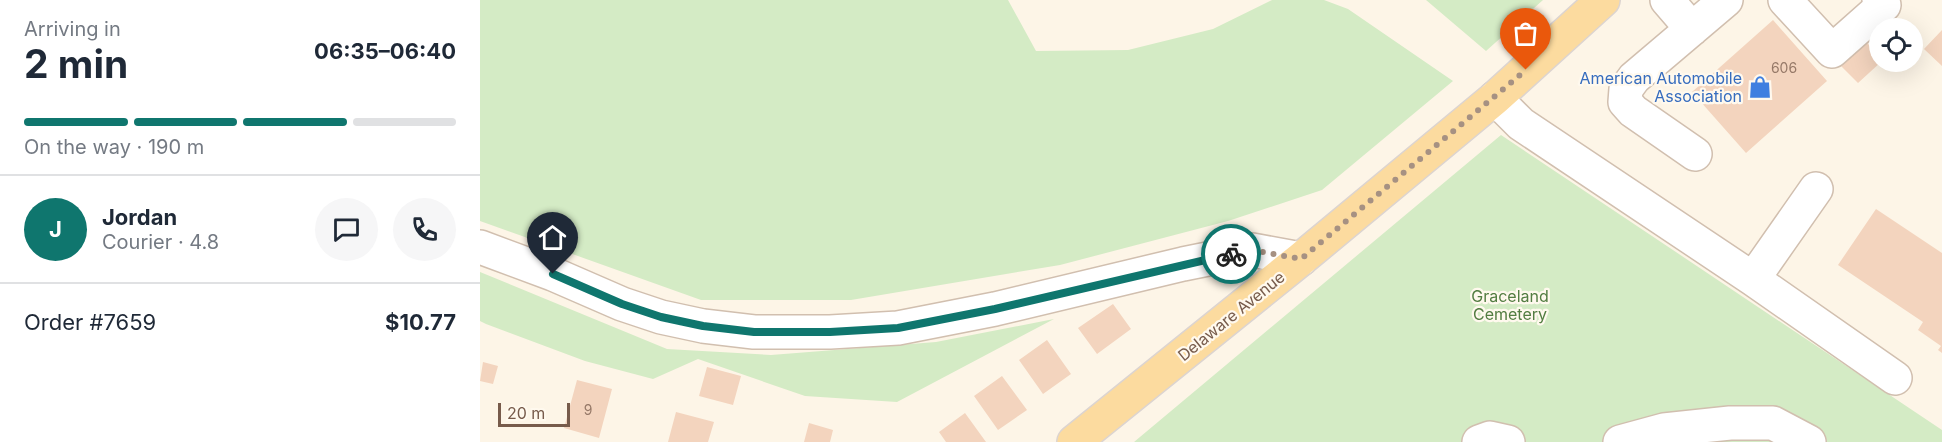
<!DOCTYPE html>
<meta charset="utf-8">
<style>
:root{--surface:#fff;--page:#f6f6f7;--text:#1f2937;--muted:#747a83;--line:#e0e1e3;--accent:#0f766e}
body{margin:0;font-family:Inter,sans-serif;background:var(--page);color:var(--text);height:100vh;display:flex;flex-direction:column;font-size:22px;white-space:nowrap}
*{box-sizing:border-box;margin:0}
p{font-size:20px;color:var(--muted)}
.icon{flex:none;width:33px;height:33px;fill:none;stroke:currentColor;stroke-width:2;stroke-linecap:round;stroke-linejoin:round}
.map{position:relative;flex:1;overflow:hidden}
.side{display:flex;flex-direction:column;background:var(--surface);width:480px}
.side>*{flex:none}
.tools{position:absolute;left:1389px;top:18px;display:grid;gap:12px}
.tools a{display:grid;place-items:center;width:54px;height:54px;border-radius:50%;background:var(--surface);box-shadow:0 6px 24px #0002;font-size:30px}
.scale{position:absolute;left:18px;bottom:15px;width:72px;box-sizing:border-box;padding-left:6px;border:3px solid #775b4b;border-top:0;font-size:16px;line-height:21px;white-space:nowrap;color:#775b4b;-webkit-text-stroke:4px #fff9ee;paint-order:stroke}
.pin{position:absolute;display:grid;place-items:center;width:51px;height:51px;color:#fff;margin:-62px -26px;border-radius:50% 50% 50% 0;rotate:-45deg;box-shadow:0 0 6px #0007}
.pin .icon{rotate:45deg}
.courier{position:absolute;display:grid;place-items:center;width:60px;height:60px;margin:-30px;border:4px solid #0f766e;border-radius:50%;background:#fff;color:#222;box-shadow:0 2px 8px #0007}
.summary em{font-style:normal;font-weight:700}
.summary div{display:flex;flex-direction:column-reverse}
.summary{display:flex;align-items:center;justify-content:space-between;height:102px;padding:0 24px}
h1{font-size:39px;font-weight:700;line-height:45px}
.bar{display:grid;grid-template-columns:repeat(4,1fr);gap:9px 6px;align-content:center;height:72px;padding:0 24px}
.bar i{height:8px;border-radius:4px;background:var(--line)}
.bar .selected{background:var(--accent)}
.bar p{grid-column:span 4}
.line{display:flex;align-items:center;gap:15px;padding:0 24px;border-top:2px solid var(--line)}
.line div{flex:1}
.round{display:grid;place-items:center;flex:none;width:63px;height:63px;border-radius:32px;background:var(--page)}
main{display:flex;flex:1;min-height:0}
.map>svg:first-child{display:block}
.green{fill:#d4ebc5}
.building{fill:#f3d4be}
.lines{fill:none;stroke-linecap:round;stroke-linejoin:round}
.minor-casing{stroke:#d1bfaf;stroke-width:36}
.major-casing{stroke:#dcd4d0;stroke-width:36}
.minor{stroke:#fff;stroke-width:33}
.major{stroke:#fcdb9f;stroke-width:33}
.done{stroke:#a69182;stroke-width:6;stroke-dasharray:0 10.8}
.route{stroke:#0f766e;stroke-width:8}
.labels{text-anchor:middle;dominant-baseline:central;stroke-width:4.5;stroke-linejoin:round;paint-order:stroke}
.number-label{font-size:14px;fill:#967968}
.shop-label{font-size:16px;fill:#366cbe;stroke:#fff9ee;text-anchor:end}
.park-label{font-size:16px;fill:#537d42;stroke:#fff9ee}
.street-label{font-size:16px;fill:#775b4b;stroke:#fff9ee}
</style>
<main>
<section class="side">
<div class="summary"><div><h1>2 min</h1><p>Arriving in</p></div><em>06:35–06:40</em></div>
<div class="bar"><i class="selected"></i><i class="selected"></i><i class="selected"></i><i></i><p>On the way · 190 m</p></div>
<div class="line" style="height:108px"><b class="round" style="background:var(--accent);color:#fff">J</b><div><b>Jordan</b><p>Courier · 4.8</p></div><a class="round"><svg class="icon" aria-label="chat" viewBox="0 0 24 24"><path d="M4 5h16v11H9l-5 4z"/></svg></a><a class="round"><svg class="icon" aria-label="phone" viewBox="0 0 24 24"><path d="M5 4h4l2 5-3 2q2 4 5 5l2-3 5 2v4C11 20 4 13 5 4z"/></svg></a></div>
<div class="line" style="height:78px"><div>Order #7659</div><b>$10.77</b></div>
</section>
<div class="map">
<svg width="1462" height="442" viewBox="0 0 1462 442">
<rect width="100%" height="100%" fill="#fdf5e7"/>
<path class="green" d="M0,0H528L556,51L648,50L733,29L792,0H844L868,9L973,81L842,190L748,221L580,265L371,300H221L0,221Z
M946,0H1063L1006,51Z
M1021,135L1462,430V442H654Z
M0,272L187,349L291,355L456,342L574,319L417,402L325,396L218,359L173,379L105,361L6,324L0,321Z"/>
<path class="building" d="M1293,20L1347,81L1266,153L1212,92Z
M1462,30V66L1444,49Z
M1386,42L1400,56V62H1401L1378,83L1361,66Z
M1396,209L1462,253V353L1458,350L1461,346L1438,330L1443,322L1358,265Z
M633,304L651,329L617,354L598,328Z
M567,340L591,374L563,394L539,360Z
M3,362L18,366L13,384L0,381Z
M227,367L261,376L253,405L219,396Z
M522,376L547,410L518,430L494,396Z
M97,380L132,389L119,438L84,428Z
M196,412L234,422L228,442H188Z
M485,413L506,442H466L459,432Z
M329,423L353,430L350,442H324Z"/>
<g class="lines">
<g class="minor-casing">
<path id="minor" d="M1187,0L1212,29
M1305,0L1352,51L1404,5L1399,0
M1015,98L1041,124L1273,279L1415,378
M1215,154L1153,111L1145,102L1146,89L1154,78L1246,0
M0,247L73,274L142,304L181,317L223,326L274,332H350L418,328L515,309L703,264L772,250L821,259
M1273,279L1336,189
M999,442L1010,438L1028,442
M1140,442L1184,430L1250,423H1293L1329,442"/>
</g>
<g class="major-casing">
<path id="major" d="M594,442L821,259L1015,98L1123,0"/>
</g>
<use href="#minor" class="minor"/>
<use href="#major" class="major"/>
</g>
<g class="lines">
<path class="done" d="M751,254L772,250L821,259L1046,70"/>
<path class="route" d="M73,274L142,304L181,317L223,326L274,332H350L418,328L515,309L751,254"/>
</g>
<defs>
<g id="shop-bare" transform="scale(1.8)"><path d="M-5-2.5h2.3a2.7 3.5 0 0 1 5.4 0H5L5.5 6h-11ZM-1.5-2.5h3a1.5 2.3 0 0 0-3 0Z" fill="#3f7fe0" stroke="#fff9ee" stroke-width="2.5" paint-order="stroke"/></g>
</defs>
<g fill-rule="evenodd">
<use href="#shop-bare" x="1280" y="87"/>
</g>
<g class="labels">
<g class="number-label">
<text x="1304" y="67">606</text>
<text x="108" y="409">9</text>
</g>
<g class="shop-label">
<text x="1262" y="78">American Automobile<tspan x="1262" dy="18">Association</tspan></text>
</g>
<g class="park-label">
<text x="1030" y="296">Graceland<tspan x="1030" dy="18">Cemetery</tspan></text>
</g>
<g class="street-label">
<text transform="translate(751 316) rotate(-39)">Delaware Avenue</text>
</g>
</g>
</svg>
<div class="tools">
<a><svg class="icon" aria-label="locate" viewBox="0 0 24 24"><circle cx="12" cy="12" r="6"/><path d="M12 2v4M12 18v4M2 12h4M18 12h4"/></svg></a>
</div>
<div class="scale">20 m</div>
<div class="pin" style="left:1046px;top:70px;background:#ea580c"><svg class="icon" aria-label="bag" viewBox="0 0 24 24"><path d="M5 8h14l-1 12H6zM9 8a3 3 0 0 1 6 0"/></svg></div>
<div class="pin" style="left:73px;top:274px;background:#1f2937"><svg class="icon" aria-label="home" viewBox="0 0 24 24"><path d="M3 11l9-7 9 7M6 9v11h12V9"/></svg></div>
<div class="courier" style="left:751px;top:254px"><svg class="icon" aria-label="bike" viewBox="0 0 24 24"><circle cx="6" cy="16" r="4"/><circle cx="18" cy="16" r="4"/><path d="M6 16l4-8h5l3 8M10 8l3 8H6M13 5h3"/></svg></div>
</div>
</main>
